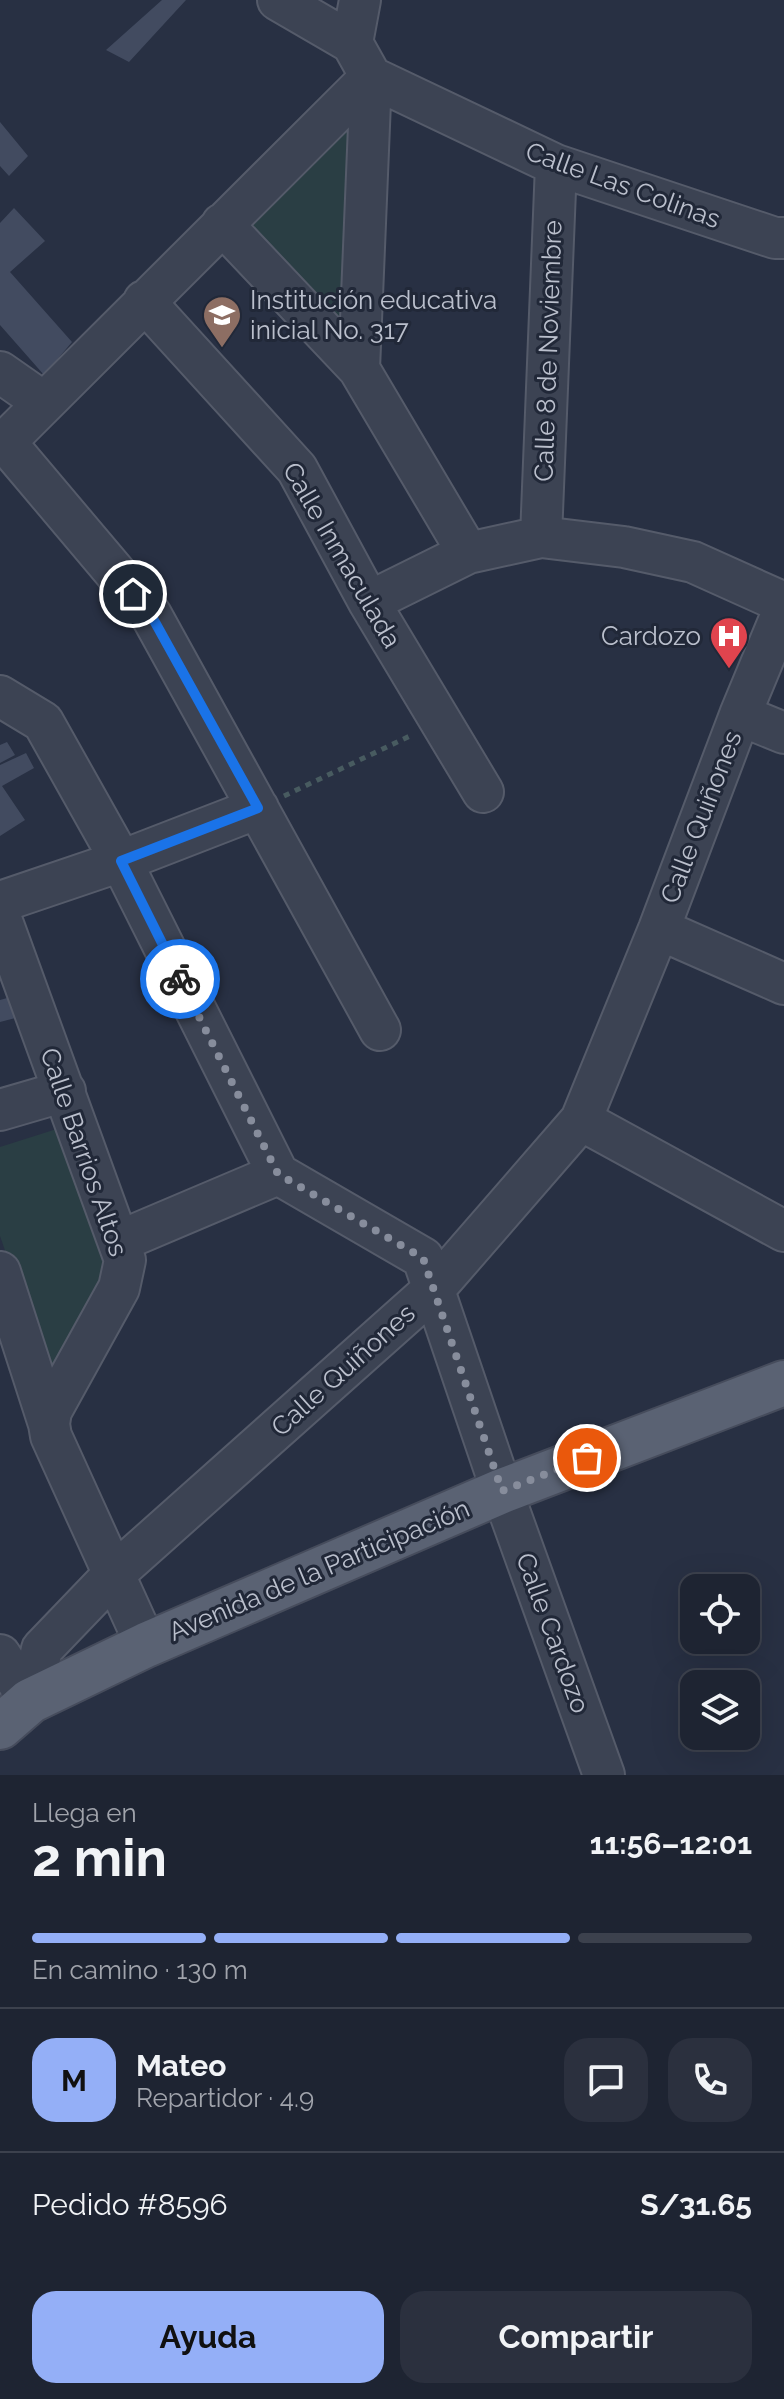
<!DOCTYPE html>
<html lang="es">
<meta charset="utf-8">
<style>
:root{--surface:#1e2432;--page:#2b303e;--text:#f1f3f6;--muted:#a1a4ac;--line:#3c414d;--accent:#94aff7}
body{margin:0;font-family:Raleway,sans-serif;background:var(--page);color:var(--text);height:100vh;display:flex;flex-direction:column;font-size:30px;white-space:nowrap}
*{box-sizing:border-box;margin:0}
p{font-size:26px;color:var(--muted)}
.icon{flex:none;width:44px;height:44px;fill:none;stroke:currentColor;stroke-width:2;stroke-linecap:round;stroke-linejoin:round}
.map{position:relative;height:1775px;overflow:hidden}
.drawer{display:flex;flex-direction:column;background:var(--surface);flex:1}
.drawer>*{flex:none}
.controls{position:absolute;left:680px;top:1574px;display:grid;gap:16px}
.controls a{display:grid;place-items:center;width:80px;height:80px;border-radius:16px;background:var(--surface);box-shadow:0 8px 32px #0002,0 0 0 2px var(--line);font-size:40px}
.pin{position:absolute;display:grid;place-items:center;width:68px;height:68px;color:#fff;margin:-34px;border:4px solid #fff;border-radius:50%;box-shadow:0 2px 8px #0007}
.courier{position:absolute;display:grid;place-items:center;width:80px;height:80px;margin:-40px;border:6px solid #1a73e8;border-radius:50%;background:#fff;color:#222;box-shadow:0 2px 10px #0007}
.head em{font-style:normal;font-weight:700}
.head div{display:flex;flex-direction:column-reverse}
.head{display:flex;align-items:center;justify-content:space-between;height:136px;padding:0 32px}
h1{font-size:52px;font-weight:700;line-height:60px}
.bar{display:grid;grid-template-columns:repeat(4,1fr);gap:12px 8px;align-content:center;height:96px;padding:0 32px}
.bar i{height:10px;border-radius:6px;background:var(--line)}
.bar .active{background:var(--accent)}
.bar p{grid-column:span 4}
.line{display:flex;align-items:center;gap:20px;padding:0 32px;border-top:2px solid var(--line)}
.line div{flex:1}
.round{display:grid;place-items:center;flex:none;width:84px;height:84px;border-radius:24px;background:var(--page)}
.button{display:flex;gap:16px;margin-top:auto;padding:16px 32px}
.button a{flex:1;height:92px;border-radius:24px;background:var(--accent);color:#111;font-size:32px;font-weight:700;line-height:92px;text-align:center}
.button a+a{background:var(--page);color:var(--text)}
.map>svg:first-child{display:block}
.green{fill:#2a3e44}
.building{fill:#424b60}
.lines{fill:none;stroke-linecap:round;stroke-linejoin:round}
.minor-casing{stroke:#555b6a;stroke-width:44}
.major-casing{stroke:#464c5c;stroke-width:48}
.path{stroke:#485b60;stroke-width:5;stroke-dasharray:6 6;stroke-linecap:butt}
.minor{stroke:#3c4353;stroke-width:40}
.major{stroke:#5a6273;stroke-width:44}
.done{stroke:#878d9c;stroke-width:8;stroke-dasharray:0 14.4}
.route{stroke:#1a73e8;stroke-width:10}
.labels{text-anchor:middle;dominant-baseline:central;stroke-width:6;stroke-linejoin:round;paint-order:stroke}
.street-label{font-size:26px;fill:#babfcc;stroke:#212838}
.poi-label{font-size:26px;fill:#babfcc;stroke:#212838;text-anchor:start}
</style>
<div class="map">
<svg width="784" height="1775" viewBox="0 0 784 1775">
<rect width="100%" height="100%" fill="#283043"/>
<path class="green" d="M363,103L351,344L247,228Z
M63,1127L108,1249L107,1279L48,1375L0,1236V1147Z"/>
<path class="building" d="M162,0H186L129,62L106,50Z
M0,122L28,156L9,176L0,166Z
M14,208L45,241L10,272L72,342L44,375L0,325V223Z
M7,742L15,755L0,763V745Z
M26,753L34,768L2,786L25,820L0,836V765Z
M18,995L23,1016L0,1022V1000Z"/>
<g class="lines">
<g class="minor-casing">
<path id="minor" d="M278,0L352,43
M352,43L371,77L556,165L775,238H784
M352,43L360,0
M371,77L359,369L468,553
M222,224L359,369
M144,301L297,469L369,602L483,792
M0,372L43,402
M5,442L151,615L380,1030
M0,447L371,77
M541,537L556,165
M369,602L468,553L541,537L624,547L693,562L784,603
M0,696L43,722L121,861L278,1174L423,1258L502,1491L604,1775
M740,715L784,733
M0,902L121,861L258,808
M0,916L125,1260L119,1288L51,1411L49,1424L51,1436L146,1645
M659,929L784,984
M0,1110L65,1091
M581,1120L784,1231
M120,1241L278,1174
M0,1272L49,1424
M0,1655L30,1701
M30,1701L42,1649L114,1574L435,1288L581,1120L659,929L740,715L784,609"/>
</g>
<g class="major-casing">
<path id="major" d="M0,1727L30,1701L146,1645L502,1491L784,1383"/>
</g>
<path class="path" d="M284,796L412,735"/>
<use href="#minor" class="minor"/>
<use href="#major" class="major"/>
</g>
<g class="lines">
<path class="done" d="M180,979L278,1174L423,1258L502,1491L587,1458"/>
<path class="route" d="M133,594L151,615L258,808L121,861L180,979"/>
</g>
<defs>
<g id="school-pin" transform="scale(2)"><path d="M0 17L-7.5 6A9.5 9.5 0 1 1 7.5 6Z" fill="#8d6e63" stroke="#212838"/><path d="M0-5L7-2L0 1L-7-2ZM-4 1L0 2.5L4 1V4Q0 6-4 4Z" fill="#fff"/></g>
<g id="hospital-pin" transform="scale(2)"><path d="M0 17L-7.5 6A9.5 9.5 0 1 1 7.5 6Z" fill="#e0444e" stroke="#212838"/><path d="M-5-5h3v3.5h4V-5h3V5h-3V1.5h-4V5h-3Z" fill="#fff"/></g>
</defs>
<g fill-rule="evenodd">
<use href="#school-pin" x="222" y="315"/>
<use href="#hospital-pin" x="729" y="636"/>
</g>
<g class="labels">
<g class="street-label">
<text transform="translate(623 185) rotate(20)">Calle Las Colinas</text>
<text transform="translate(548 351) rotate(-88)">Calle 8 de Noviembre</text>
<text transform="translate(342 555) rotate(60)">Calle Inmaculada</text>
<text transform="translate(701 817) rotate(-69)">Calle Quiñones</text>
<text transform="translate(84 1152) rotate(71)">Calle Barrios Altos</text>
<text transform="translate(343 1370) rotate(-42)">Calle Quiñones</text>
<text transform="translate(319 1570) rotate(-23)">Avenida de la Participación</text>
<text transform="translate(553 1633) rotate(70)">Calle Cardozo</text>
</g>
<g class="poi-label">
<text x="250" y="300">Institución educativa<tspan x="250" dy="30">inicial No. 317</tspan></text>
<text x="701" y="636" text-anchor="end">Cardozo</text>
</g>
</g>
</svg>
<div class="controls">
<a><svg class="icon" aria-label="locate" viewBox="0 0 24 24"><circle cx="12" cy="12" r="6"/><path d="M12 2v4M12 18v4M2 12h4M18 12h4"/></svg></a>
<a><svg class="icon" aria-label="layers" viewBox="0 0 24 24"><path d="M12 4l9 5-9 5-9-5zM3 14l9 5 9-5"/></svg></a>
</div>
<div class="pin" style="left:587px;top:1458px;background:#ea580c"><svg class="icon" aria-label="bag" viewBox="0 0 24 24"><path d="M5 8h14l-1 12H6zM9 8a3 3 0 0 1 6 0"/></svg></div>
<div class="pin" style="left:133px;top:594px;background:#1f2937"><svg class="icon" aria-label="home" viewBox="0 0 24 24"><path d="M3 11l9-7 9 7M6 9v11h12V9"/></svg></div>
<div class="courier" style="left:180px;top:979px"><svg class="icon" aria-label="bike" viewBox="0 0 24 24"><circle cx="6" cy="16" r="4"/><circle cx="18" cy="16" r="4"/><path d="M6 16l4-8h5l3 8M10 8l3 8H6M13 5h3"/></svg></div>
</div>
<section class="drawer">
<div class="head"><div><h1>2 min</h1><p>Llega en</p></div><em>11:56–12:01</em></div>
<div class="bar"><i class="active"></i><i class="active"></i><i class="active"></i><i></i><p>En camino · 130 m</p></div>
<div class="line" style="height:144px"><b class="round" style="background:var(--accent);color:#111">M</b><div><b>Mateo</b><p>Repartidor · 4.9</p></div><a class="round"><svg class="icon" aria-label="chat" viewBox="0 0 24 24"><path d="M4 5h16v11H9l-5 4z"/></svg></a><a class="round"><svg class="icon" aria-label="phone" viewBox="0 0 24 24"><path d="M5 4h4l2 5-3 2q2 4 5 5l2-3 5 2v4C11 20 4 13 5 4z"/></svg></a></div>
<div class="line" style="height:104px"><div>Pedido #8596</div><b>S/31.65</b></div>
<div class="button"><a>Ayuda</a><a>Compartir</a></div>
</section>
